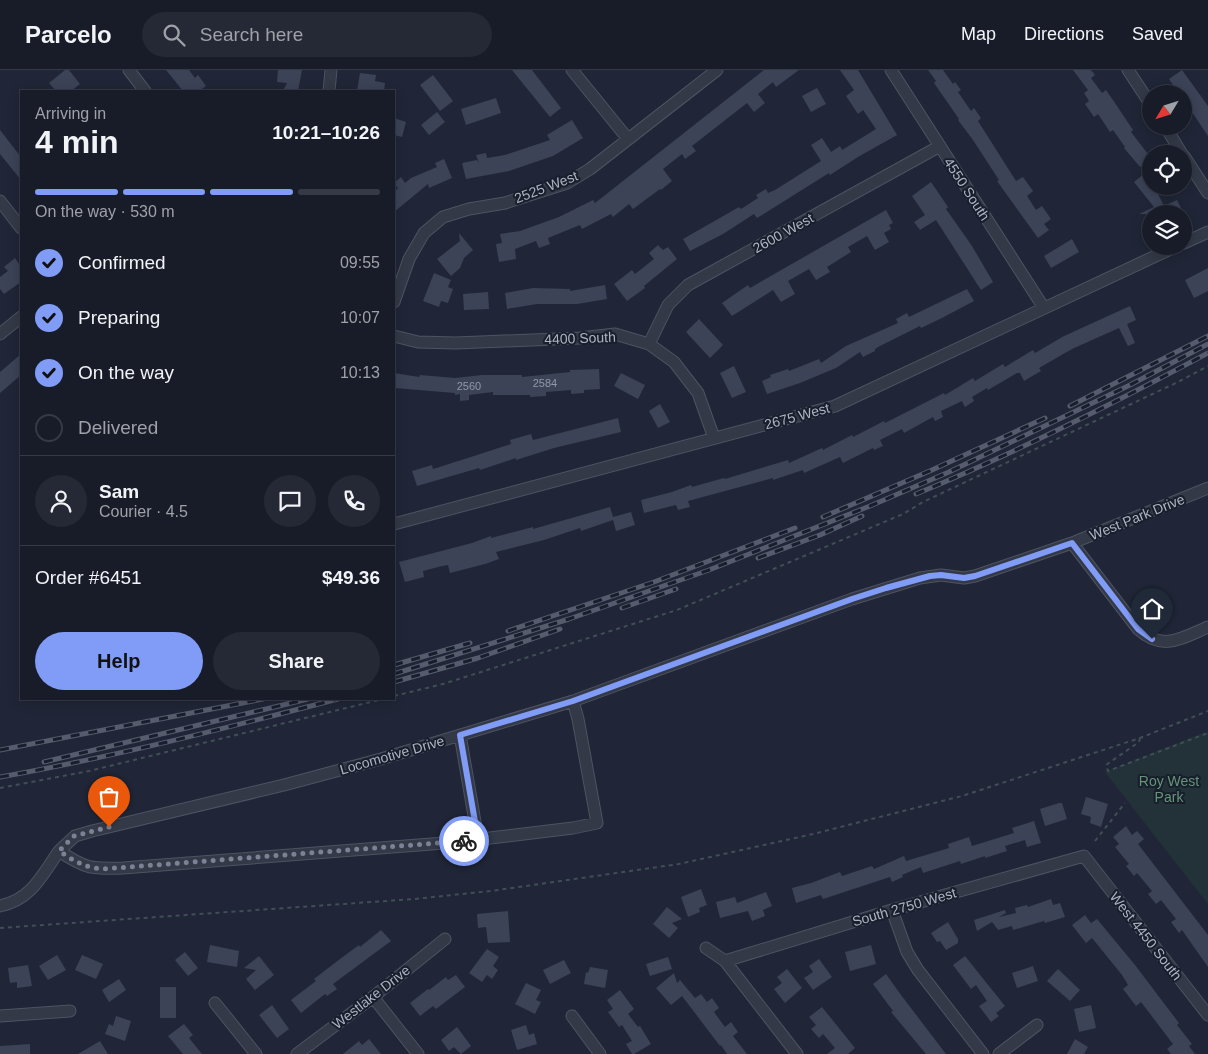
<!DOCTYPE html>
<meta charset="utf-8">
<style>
:root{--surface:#181c29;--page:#252935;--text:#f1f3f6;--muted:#9fa1a8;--line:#363a46;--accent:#819cf6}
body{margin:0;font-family:Arial,sans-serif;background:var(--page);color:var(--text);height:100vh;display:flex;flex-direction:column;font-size:19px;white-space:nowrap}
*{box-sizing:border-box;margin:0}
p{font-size:16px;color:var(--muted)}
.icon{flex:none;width:28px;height:28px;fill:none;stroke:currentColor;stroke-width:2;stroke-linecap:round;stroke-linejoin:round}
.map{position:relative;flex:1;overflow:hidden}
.side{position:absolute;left:20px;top:20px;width:375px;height:610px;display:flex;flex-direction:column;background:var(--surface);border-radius:0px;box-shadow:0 2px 12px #0003,0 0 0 1px var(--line)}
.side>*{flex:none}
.needle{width:32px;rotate:232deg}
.controls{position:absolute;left:1142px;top:15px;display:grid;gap:10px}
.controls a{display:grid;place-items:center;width:50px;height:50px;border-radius:50%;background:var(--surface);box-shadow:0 2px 12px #0003,0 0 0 1px var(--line);font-size:25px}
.pin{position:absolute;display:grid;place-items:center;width:42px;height:42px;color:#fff;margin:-51px -21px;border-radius:50% 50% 50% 0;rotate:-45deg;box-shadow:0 0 5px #0007}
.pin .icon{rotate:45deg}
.courier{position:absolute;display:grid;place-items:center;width:50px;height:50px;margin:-25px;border:4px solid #819cf6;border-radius:50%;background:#fff;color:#222;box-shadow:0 1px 6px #0007}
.summary em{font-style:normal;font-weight:700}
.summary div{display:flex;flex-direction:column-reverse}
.summary{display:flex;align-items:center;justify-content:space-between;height:85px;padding:0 15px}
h1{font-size:32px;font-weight:700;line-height:38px}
.bar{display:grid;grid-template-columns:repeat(4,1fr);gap:8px 5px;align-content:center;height:60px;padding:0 15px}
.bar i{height:6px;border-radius:4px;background:var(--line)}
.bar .current{background:var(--accent)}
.bar p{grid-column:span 4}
.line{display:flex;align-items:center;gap:12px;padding:0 15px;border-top:1px solid var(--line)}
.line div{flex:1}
.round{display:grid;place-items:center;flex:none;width:52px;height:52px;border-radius:26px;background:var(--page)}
ol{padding:0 15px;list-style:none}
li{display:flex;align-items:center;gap:15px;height:55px}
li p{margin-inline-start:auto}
li .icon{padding:5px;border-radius:50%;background:var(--accent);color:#111;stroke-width:4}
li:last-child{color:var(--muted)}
li i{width:28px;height:28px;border:2px solid var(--line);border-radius:50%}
.action{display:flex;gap:10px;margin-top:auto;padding:10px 15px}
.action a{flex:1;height:58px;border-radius:30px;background:var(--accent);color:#111;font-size:20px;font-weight:700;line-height:58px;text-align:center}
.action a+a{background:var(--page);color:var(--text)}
header{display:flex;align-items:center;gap:30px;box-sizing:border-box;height:70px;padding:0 25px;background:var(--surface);border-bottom:1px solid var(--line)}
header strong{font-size:24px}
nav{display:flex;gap:28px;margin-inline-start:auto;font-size:18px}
.search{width:350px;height:45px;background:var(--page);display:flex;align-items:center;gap:12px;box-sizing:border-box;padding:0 18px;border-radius:28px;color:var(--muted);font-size:19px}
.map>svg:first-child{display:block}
.green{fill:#223238}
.building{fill:#3c4357}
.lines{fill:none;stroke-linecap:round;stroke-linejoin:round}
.minor-casing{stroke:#4e5362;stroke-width:13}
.path{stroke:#3f4f55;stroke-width:2;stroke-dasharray:4 4;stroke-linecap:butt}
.minor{stroke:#333947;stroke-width:11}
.rail-casing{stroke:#555c6e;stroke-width:5}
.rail{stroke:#191e2c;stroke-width:3;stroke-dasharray:9;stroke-linecap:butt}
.done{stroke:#7c8293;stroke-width:5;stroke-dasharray:0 9}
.route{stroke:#819cf6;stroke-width:6}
.labels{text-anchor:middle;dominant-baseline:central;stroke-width:4;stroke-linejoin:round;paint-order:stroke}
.number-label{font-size:11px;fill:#9297a9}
.street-label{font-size:14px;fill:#aeb3c4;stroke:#191e2c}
.park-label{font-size:14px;fill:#669478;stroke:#191e2c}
</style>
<header>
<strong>Parcelo</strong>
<div class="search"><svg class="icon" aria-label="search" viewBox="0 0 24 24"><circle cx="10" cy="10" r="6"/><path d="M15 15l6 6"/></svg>Search here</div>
<nav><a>Map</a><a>Directions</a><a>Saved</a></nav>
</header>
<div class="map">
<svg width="1208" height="984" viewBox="0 0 1208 984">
<rect width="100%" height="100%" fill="#202637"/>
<path class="green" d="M1208,661V834L1105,702Z"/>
<path class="building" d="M65,0H69L80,14L71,21H56L49,13Z
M166,0H189L195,8L198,5L206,16L199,21H183Z
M278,0H302L298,21H283L287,13L277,12Z
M512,0H532L561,38L550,47Z
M764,0H799L776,17L773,12L758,24L765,33L754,42L747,33L692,76L696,81L685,89L682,84L663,99L672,111L661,120L660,119L633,139L629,134L613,147L611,144L582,159L580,155L548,168L550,174L539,178L536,171L515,179L516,189L499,192L496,174L502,173L500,164L520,161L559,147L593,130L595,133Z
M840,0H858L897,65L858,87L830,105L829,103L757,148L754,144L723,164L690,181L683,169L739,137L741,139L758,128L756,125L766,119L768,123L775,120L821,91L811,75L822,68L831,82L840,76L842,80L876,59L863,40L858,44L846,26L854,20Z
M928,0H943L953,14L955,12L961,20L958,22L971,41L974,38L981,48L978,51L1016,111L1023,107L1033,121L1027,126L1036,140L1042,136L1051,149L1044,154L1049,160L1038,168L997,111L999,110L973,70L958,50L959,49L934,13L936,11Z
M1073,0H1091L1095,5L1091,8L1102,23L1106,20L1115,33L1133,60L1131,62L1151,88L1140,97L1124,78L1125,77L1113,60L1110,62L1098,44L1094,47L1085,34L1089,31L1084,23L1088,20Z
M1182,0L1208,36V66L1184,30V24H1179L1169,9Z
M360,3L376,5L375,11L385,13L384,21H357Z
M433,5L453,31L440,41L420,15Z
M817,18L826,34L811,42L802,26Z
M496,28L501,43L466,55L461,39Z
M437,42L445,52L429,65L421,55Z
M394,48L406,52L402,67L394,65Z
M572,50L583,68L553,86L509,101L466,109L462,93L477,90L479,93L476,85L486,83L487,88L505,85L550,70L547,65Z
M0,60L21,87V110L0,84Z
M444,89L452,108L429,118L428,114L394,142V122L398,118L394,113L401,107L405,113L411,108L437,97L435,93Z
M1151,98V116H1163L1157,122L1164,136L1177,130L1182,140L1174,144H1139L1154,137L1134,112Z
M931,112L948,137L946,139L972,176L993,212L981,220L936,150L920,160L914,152L925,145L912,126Z
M886,140L893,153L889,155L891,159L884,163L889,172L875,180L867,166L848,177L851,182L827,197L830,202L816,210L809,199L788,211L795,224L781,232L773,220L732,246L722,233L748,215L750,218Z
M459,163L473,180L464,188L460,198L451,206L437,189L460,171Z
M1072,169L1079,182L1051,198L1044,186Z
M658,175L663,180L668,177L677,189L644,216L645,218L627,231L614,214L632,200L635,204L654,189L649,183Z
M15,188L21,197V212L4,224L0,219V207L8,201L4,197Z
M1208,198V221L1194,228L1185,210Z
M434,203L451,210L448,217L453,219L448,233L441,231L439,237L423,231Z
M605,215L607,229L577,234H537L507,239L505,223L533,218L570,219V221Z
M967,219L974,231L942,248L921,258L920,256L880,276L875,279V281L863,287L860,282L836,298L800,313L767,324L762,311L771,307L770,305L788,299L789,301L819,289L821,293L846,276L898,253L896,249L907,243L909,247Z
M488,222L489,239L464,240L463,224Z
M1130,236L1136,250L1127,254L1135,273L1128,276L1119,258L1072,279L1039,298L1041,301L1024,311L1020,303H1017L988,320L987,318L972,327L974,331L965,337L962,331L941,341L943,347L935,351L933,347L904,363L902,359L880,370L883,376L874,380L873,378L843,393L840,387L804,403L803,400L773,410V408L688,431L690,437L678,440L676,435L644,443L641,430L672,422L691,415L692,417L724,408L725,409L788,390L789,393L822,378L823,380L852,365L853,367L884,351L885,353L944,323L945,325L973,308L975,311L1003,294L1005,297L1033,280L1035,283L1064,266Z
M699,249L723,275L710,288L686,262Z
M21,284V305L0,323V302Z
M734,296L746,322L732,328L720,303Z
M599,299L600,319L584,320V323L571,324V320L546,322V326L530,327V325H493V322L469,325V330L460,331V324L455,325V323L394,318V303L419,307L420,305L455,308L482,305H522V307L570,302V300Z
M621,303L645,315L638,329L614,316Z
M660,334L670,352L658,358L649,341Z
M618,348L621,362L554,378L516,390V388L480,400L479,398L417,416L412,401L432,395L433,399L474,386L511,374L510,370L531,364L533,370Z
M610,437L613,447L631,442L635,455L616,461L613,450L581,461L580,458L544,470L496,482L499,489L485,494L450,503L448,495L442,496L423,501L424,507L405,512L399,492L472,473L491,466V468L533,457V459Z
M1086,727L1108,734L1101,757L1090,753L1091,747L1081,744Z
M1059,733H1062L1067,749L1045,756L1040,739Z
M1034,751L1041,773L1027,777L1025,770L1005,776L1007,781L985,788V786L961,794L960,791L923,803L921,797L902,805L903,807L892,812L890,807L823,829L821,825L796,833L792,818L811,813L840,802L842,806L872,796L874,799L904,786L906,791L949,778L948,774L969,767L972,776L1014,763L1012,758Z
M1126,756L1132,765L1137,761L1144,769L1138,774L1208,865V897L1182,860L1179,863L1171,852L1176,849L1161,830L1156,834L1148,824L1152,821L1137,803L1134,806L1126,796L1129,794L1115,777L1119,774L1113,767Z
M701,819L707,835L699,838L700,842L688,847L681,827Z
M766,822L772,836L763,840L765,846L752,851L748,841L720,848L716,832L735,827L737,833Z
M1051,829L1053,835L1060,833L1065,847L1045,853L1044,851L1013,860L1012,856L998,860L992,852L977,861L974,850L1005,840L1006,843L999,847L1016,843L1015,838L1027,835L1028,837Z
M667,837L682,849L672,853L678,858L669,868L653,854Z
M508,841L510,872L488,873L486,857L478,858L477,844Z
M1085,845L1091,853L1097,849L1135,895L1179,953L1177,955L1192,974L1189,976L1195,984H1171L1167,979L1173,974L1141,932L1136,936L1123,919L1128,915L1122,905L1092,868L1086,873L1072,855Z
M948,852L958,869V873L946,880L940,871L937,872L931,863Z
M381,860L391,871L333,914L337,919L327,926L325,924L301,943L291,930L316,911L314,909L340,889L359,875L360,877Z
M210,875L239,881L237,897L207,892Z
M871,875L876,894L850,901L845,882Z
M487,879L499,887L493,896L498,900L492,909L487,905L482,912L469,903Z
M185,882L198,898L188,906L175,890Z
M57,885L66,900L48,910L39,896Z
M82,885L103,894L96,909L75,900Z
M259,886L274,905L255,920L246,909L256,900L244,898Z
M965,886L1005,936L996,943L999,946L991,952L979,936L987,931L976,915L971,919L953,895Z
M668,887L672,899L650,906L646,894Z
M819,889L832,907L813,920L804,908L813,902L809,896Z
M564,890L571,903L550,914L543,900Z
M28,895L32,916L17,918V912L10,913L8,898Z
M1033,896L1038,911L1017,918L1012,903Z
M590,897L608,900L605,918L584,914L586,902L588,903Z
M787,899L802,918L785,933L774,919L782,913L777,907Z
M1058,899L1080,920L1070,931L1047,911Z
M674,903L677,913L680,910L695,928L701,924L707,932L712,928L719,938L714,942L725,957L731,952L738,962L733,966L747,984H727L721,975L720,976L682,926L671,935L656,918Z
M886,904L901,925L946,984H926L891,942L893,941L873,914Z
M456,905L465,917L436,939L433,936L420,946L410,933L428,919L429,920L446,907L448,910Z
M119,909L126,920L109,932L102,920Z
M526,913L541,920L536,930L541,932L535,944L515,934Z
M160,917H176V948H160Z
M620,920L634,939L628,944L638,957L640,956L651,974L634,984H632L626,974L632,971L622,955L619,957L608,942L613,939L607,930Z
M272,935L289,959L277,968L259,945Z
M1091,935L1096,958L1079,962L1074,939Z
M822,937L855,978L848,984H827L835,978L823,964L819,968L811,959L816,955L809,947Z
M116,946L131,951L125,971L105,964L109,954L113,956Z
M184,954L193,965L189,968L202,984H183L168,966Z
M526,955L529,965L534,963L537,974L517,980L511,960Z
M457,957L471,976L461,984L454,977L449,981L441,970Z
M369,969L381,984H343L359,971L362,975Z
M1075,969L1088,977L1084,984H1067Z
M100,971L108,984H78Z
M30,974V984H0V976Z"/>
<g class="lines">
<g class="minor-casing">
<path id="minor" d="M129,0L145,21
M572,0L628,69
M891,0L1044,238
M1128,0L1151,35
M329,21L331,0
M1165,56L1182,84
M1184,86L1208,123
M0,131L21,158
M1184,173L1208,162
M394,232L409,189L424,163L443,147L469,139L505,133L567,113L590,99L717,0
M0,264L21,247
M394,266L418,272L456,273L580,268L615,264L649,274L674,292L698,323L714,368
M649,274L668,235L688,215L940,76
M394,454L835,336L1177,176
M1072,473L1138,559C1163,582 1182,568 1208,557
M460,665L478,769
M59,781L75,766L92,761L284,715L381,689L573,631L852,529L920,508L941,505L964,508L975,506L1072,473L1208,418
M0,836C32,829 42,805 59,781C86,799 91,799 123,798L457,772L573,758L597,753L578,649L573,631
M892,840L907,882L918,900L983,984
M706,878L725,891L797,984
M725,891L892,840L1084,786L1208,945
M373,927L418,984
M215,933L256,984
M0,946L70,941
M572,946L600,984
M297,984L373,927L445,869
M999,984L1037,955"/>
</g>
<path class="path" d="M394,626L443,614L677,540L903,444L923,432L1178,312L1208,296
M1140,668L1139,672L1106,695L1108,701L1208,663
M0,718L89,701L383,629
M1095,771L1125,733
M0,858L414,829L491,821L679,794L813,764L962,726L1140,668L1208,641"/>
<use href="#minor" class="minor"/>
<g class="rail-casing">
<path id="rail" d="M1070,336L1208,266
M916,424C1015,383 1113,334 1208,283
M823,447L932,400L1045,348
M758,488L820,465L862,446
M622,538L676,519
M508,561L654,512L795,458
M394,595L470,573
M394,604L569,549L709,500L870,436L949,402L1130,315L1208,274
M394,612L478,588L560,559
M0,680L263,629
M44,692L308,629
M0,707C114,687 226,658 338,629"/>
</g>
<use href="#rail" class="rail"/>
</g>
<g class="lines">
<path class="done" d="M109,757L74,766L59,781C76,792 83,797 103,799L464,771"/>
<path class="route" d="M464,771L478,769L460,665L573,631L852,529L886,518L930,506L941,505L964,508L975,506L1072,473L1138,559L1152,569"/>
</g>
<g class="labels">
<g class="number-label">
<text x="545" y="313">2584</text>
<text x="469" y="316">2560</text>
</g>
<g class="street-label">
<text transform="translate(546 117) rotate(-21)">2525 West</text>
<text transform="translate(967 119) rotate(57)">4550 South</text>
<text transform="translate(783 163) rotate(-29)">2600 West</text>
<text transform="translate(580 268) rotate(-2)">4400 South</text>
<text transform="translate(797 346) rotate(-15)">2675 West</text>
<text transform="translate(1137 447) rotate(-22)">West Park Drive</text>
<text transform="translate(392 685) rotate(-16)">Locomotive Drive</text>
<text transform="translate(904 837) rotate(-16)">South 2750 West</text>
<text transform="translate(1146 866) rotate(52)">West 4450 South</text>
<text transform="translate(371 927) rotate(-38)">Westlake Drive</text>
</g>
<g class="park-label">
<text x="1169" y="711">Roy West<tspan x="1169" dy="16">Park</tspan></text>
</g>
</g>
</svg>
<div class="controls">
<a><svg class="needle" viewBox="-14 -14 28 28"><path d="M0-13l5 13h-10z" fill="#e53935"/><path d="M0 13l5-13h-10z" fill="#9fa1a8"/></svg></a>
<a><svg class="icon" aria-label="locate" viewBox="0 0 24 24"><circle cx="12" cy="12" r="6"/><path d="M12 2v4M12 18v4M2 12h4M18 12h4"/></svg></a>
<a><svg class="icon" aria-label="layers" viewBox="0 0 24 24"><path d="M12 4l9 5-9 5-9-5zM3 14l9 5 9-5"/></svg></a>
</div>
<div class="pin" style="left:109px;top:757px;background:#ea580c"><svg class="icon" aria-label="bag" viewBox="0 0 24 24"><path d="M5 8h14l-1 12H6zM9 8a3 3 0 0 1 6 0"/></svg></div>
<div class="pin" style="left:1152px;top:569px;background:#1f2937"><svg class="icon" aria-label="home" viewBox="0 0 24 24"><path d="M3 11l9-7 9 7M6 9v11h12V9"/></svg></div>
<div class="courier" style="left:464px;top:771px"><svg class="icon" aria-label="bike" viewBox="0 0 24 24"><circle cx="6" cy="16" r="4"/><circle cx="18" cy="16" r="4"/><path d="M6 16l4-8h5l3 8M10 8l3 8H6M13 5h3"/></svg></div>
<section class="side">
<div class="summary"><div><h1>4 min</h1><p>Arriving in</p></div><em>10:21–10:26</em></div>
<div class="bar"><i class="current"></i><i class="current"></i><i class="current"></i><i></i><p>On the way · 530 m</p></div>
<ol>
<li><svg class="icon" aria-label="check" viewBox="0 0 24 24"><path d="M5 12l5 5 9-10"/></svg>Confirmed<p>09:55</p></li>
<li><svg class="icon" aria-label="check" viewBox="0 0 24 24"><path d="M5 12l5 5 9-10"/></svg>Preparing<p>10:07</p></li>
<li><svg class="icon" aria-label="check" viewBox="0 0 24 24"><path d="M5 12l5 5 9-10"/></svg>On the way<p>10:13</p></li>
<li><i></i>Delivered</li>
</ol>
<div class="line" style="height:90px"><a class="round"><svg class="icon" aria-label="person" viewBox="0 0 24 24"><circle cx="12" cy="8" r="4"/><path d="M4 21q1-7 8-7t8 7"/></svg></a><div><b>Sam</b><p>Courier · 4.5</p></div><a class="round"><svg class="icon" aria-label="chat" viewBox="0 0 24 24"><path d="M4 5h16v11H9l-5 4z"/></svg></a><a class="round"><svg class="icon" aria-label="phone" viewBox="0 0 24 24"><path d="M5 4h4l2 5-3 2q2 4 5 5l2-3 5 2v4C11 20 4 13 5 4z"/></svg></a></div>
<div class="line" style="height:65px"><div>Order #6451</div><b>$49.36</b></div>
<div class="action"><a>Help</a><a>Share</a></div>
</section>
</div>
